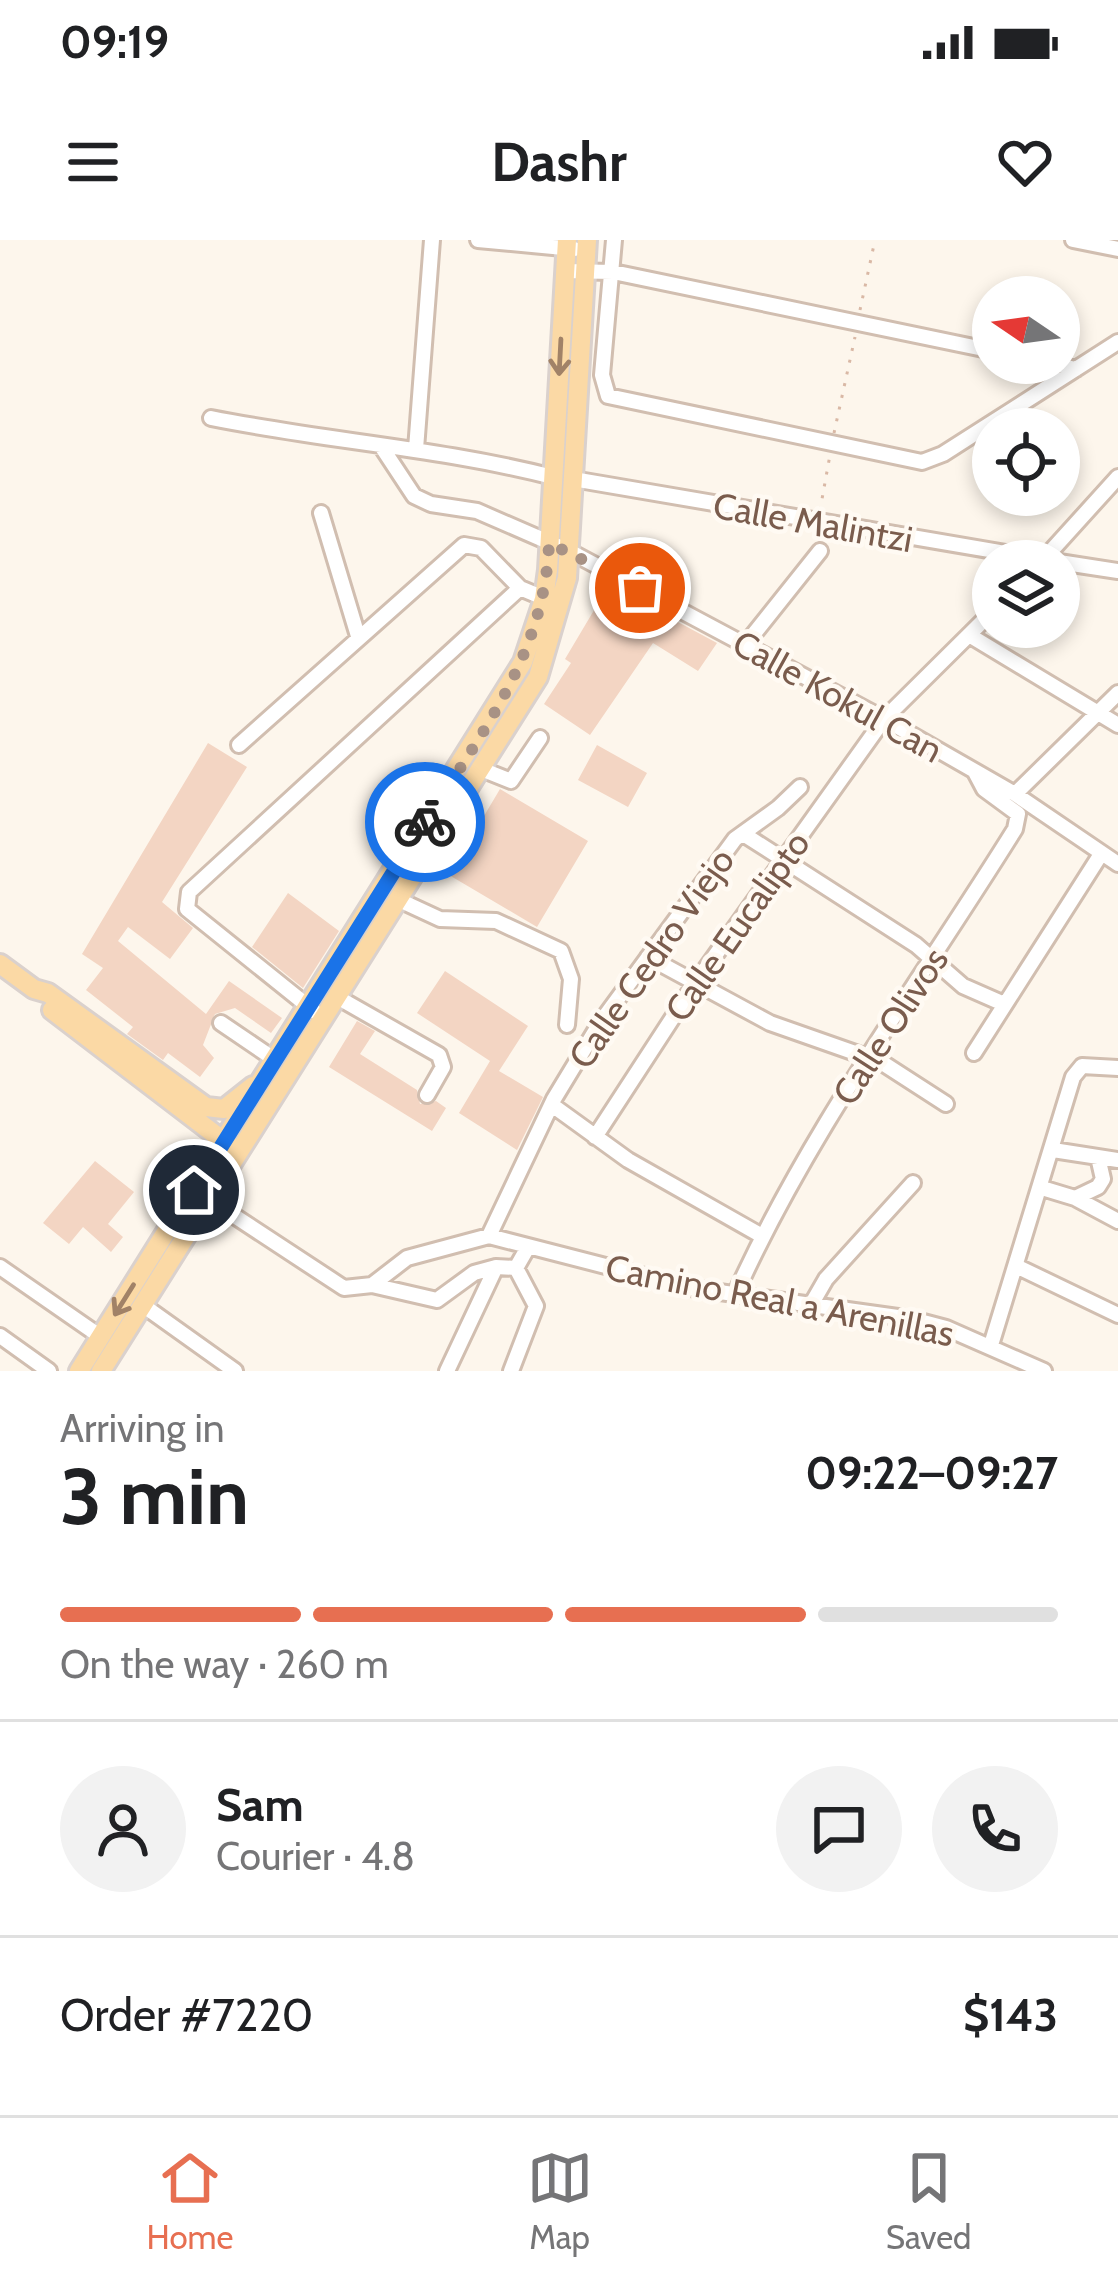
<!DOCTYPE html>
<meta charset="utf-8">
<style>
:root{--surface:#fff;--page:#f2f2f2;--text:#202124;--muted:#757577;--line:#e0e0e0;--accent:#e76f51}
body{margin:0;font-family:Cabin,sans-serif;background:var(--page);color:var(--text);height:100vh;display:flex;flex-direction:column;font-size:45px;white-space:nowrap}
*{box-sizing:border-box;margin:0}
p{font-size:39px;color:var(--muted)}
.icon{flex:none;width:66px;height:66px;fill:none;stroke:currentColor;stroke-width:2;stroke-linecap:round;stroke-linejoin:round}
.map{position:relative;height:1131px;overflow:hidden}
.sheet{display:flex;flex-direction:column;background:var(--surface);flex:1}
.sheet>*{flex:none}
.needle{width:78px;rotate:283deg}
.controls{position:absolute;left:972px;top:36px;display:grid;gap:24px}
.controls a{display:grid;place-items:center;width:108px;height:108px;border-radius:50%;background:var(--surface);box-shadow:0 6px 18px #0003;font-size:60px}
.pin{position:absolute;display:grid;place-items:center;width:102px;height:102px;color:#fff;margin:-51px;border:6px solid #fff;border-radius:50%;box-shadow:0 3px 12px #0007}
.courier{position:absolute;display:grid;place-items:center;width:120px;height:120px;margin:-60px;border:9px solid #1a73e8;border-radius:50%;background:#fff;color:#222;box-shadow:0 3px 15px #0007}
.overview em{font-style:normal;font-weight:800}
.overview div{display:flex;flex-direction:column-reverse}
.overview{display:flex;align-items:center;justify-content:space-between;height:204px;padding:0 60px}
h1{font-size:78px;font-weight:800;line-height:90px}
.bar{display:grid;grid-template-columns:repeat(4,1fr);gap:18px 12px;align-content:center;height:144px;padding:0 60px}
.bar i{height:15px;border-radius:9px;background:var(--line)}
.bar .current{background:var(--accent)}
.bar p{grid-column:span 4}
.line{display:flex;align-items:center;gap:30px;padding:0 60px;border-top:3px solid var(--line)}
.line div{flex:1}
.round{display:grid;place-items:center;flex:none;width:126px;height:126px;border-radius:63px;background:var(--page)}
.status{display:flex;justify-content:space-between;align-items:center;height:84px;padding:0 60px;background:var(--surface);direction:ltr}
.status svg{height:33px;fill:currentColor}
header{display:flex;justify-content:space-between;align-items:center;height:156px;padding:0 60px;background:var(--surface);font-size:54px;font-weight:800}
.tabs{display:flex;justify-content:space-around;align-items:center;height:168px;border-top:3px solid var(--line);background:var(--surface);font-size:33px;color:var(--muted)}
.tabs a{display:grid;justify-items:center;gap:6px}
.tabs .current{color:var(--accent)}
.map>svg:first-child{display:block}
.building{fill:#f3d5c3}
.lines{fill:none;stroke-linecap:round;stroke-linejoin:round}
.minor-casing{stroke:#d1beb0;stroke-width:20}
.major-casing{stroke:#dad1cd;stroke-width:24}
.path{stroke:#d9b8a5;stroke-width:3;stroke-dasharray:3 9;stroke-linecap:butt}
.minor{stroke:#fff;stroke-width:14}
.major{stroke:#fbd9a5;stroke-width:18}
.oneway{stroke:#a18267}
.done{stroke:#a89285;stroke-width:12;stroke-dasharray:0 21.6}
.route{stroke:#1a73e8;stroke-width:15}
.labels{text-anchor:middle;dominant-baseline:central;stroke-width:9;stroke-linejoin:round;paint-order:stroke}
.street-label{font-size:36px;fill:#7a5c4d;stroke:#fffaf3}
</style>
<div class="status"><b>09:19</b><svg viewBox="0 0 49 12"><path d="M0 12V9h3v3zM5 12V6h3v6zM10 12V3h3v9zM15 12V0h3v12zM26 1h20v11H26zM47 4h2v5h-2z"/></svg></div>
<header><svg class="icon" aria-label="menu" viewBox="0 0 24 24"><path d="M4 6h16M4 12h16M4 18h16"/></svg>Dashr<svg class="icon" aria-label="heart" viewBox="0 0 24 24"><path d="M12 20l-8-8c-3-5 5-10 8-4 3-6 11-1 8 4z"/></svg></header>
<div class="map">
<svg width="1118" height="1131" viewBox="0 0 1118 1131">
<rect width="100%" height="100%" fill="#fdf6ec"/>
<path class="building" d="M609,345L717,403L698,431L653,403L590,495L544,464L571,423L565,419Z
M208,503L247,527L162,662L193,688L170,719L128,687L118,701L206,774L229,741L282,778L271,793L235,768L215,774L203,805L214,818L200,837L168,813L163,820L127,794L133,787L86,750L103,728L82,714Z
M597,505L647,533L628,567L578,540Z
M500,549L588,601L537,687L449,635Z
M288,653L339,691L303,748L252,707Z
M445,731L528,786L499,831L543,857L517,910L459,873L490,821L417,773Z
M357,781L375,791L360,814L417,850L420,864L436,861L446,868L432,891L329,827Z
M95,921L134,952L108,984L123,997L111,1012L83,987L69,1004L43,983Z"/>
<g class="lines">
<g class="minor-casing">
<path id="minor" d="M478,0L574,9
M614,0L602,135L608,156L922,222L943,214L1118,102
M1073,0L1118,9
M565,31L613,32L993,111
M1048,123L1076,129
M211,178C325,201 440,208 553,237
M381,206L414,256L431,264L477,271L569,311L884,479L1015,554L1118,624
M416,209L432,0
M573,239L1053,321
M321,273L358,396
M1042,321L1118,237
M1059,322L1118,331
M969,395L1118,485
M745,405L820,311
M239,505L464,305L481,308L520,348L551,361
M481,529L511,541L540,498
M1015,554L1118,453
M745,595L916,705L963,746L1004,764
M399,660L440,679L496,681L561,711L571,739L567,785
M648,717L770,783L881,822L946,864
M337,757L439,815L443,827L427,855
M314,771L187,669L189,652L520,348
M221,783L274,819
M974,813L1101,614
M552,865L628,920L762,996
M595,897L694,745L884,479L993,371
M1053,910L1118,920
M1042,948L1075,958L1118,981
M204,956L344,1048L372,1045L407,1018L489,996L691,1048L912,1079L946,1088L1044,1131
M1075,958L1098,947L1103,939L1098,917
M489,996L554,859L600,783L735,599L778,568L800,547
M1016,1026L1118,1075
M0,1027L101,1097
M372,1045L437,1060L474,1033L496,1027
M735,1055C809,890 920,742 1015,589L1018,574L984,549L975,532
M811,1065L826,1039L913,943
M144,1066L235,1131
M0,1096L49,1131
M991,1105L1073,837L1082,826L1118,828
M447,1131L496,1027L516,1028L528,1007
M511,1131L536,1066L516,1028"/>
</g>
<g class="major-casing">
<path id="major" d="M0,724L34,749L48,753L206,867L224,869L253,846
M52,770L230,906
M79,1131L523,422L544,359L548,330L567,0
M101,1131L538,437L567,338L587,0"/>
</g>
<path class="path" d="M860,70L875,0
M834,193L855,97
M820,270L830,215"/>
<use href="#minor" class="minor"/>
<use href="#major" class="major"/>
</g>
<defs><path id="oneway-shaft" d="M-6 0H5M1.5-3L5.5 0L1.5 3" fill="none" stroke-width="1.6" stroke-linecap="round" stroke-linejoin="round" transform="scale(3)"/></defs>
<g class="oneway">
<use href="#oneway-shaft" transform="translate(560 117) rotate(93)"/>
<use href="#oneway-shaft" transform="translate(124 1060) rotate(122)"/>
</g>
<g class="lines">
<path class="done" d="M425,582C482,493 545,412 549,303L640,348"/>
<path class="route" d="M194,950L425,582"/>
</g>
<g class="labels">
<g class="street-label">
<text transform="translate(813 282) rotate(10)">Calle Malintzi</text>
<text transform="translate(838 456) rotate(29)">Calle Kokul Can</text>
<text transform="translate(737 686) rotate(-55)">Calle Eucalipto</text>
<text transform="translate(651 718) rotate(-55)">Calle Cedro Viejo</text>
<text transform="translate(890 786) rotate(-57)">Calle Olivos</text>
<text transform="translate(780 1060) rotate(11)">Camino Real a Arenillas</text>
</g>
</g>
</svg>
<div class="controls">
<a><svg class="needle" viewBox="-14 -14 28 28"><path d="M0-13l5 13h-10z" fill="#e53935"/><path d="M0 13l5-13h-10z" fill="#757577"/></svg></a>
<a><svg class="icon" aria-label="locate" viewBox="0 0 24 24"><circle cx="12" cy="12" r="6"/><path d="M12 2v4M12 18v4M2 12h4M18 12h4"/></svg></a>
<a><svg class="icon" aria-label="layers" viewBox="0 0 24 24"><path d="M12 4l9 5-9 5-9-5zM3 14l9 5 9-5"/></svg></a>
</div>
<div class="pin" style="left:640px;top:348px;background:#ea580c"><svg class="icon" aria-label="bag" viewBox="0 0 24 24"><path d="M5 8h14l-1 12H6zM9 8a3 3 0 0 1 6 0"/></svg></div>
<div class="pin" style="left:194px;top:950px;background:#1f2937"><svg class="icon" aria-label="home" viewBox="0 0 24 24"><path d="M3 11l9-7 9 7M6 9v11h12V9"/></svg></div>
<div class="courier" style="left:425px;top:582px"><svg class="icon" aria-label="bike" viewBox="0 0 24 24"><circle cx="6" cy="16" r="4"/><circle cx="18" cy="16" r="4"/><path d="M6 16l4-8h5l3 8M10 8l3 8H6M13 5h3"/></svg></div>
</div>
<section class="sheet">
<div class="overview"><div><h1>3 min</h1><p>Arriving in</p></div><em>09:22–09:27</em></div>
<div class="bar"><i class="current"></i><i class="current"></i><i class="current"></i><i></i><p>On the way · 260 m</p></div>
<div class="line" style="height:216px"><a class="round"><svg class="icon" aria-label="person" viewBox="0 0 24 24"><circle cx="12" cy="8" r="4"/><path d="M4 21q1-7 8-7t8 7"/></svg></a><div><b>Sam</b><p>Courier · 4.8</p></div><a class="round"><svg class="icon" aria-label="chat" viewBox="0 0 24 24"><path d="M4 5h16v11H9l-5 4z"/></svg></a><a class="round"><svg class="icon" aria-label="phone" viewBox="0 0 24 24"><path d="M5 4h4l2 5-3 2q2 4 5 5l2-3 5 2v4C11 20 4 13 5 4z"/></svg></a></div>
<div class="line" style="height:156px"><div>Order #7220</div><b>$143</b></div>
</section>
<nav class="tabs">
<a class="current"><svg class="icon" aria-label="home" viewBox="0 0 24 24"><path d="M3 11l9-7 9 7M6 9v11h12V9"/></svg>Home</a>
<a><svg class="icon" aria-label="map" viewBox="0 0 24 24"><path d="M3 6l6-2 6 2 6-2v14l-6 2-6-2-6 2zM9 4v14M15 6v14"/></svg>Map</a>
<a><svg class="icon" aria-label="saved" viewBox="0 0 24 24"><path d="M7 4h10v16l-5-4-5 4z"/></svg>Saved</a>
</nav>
